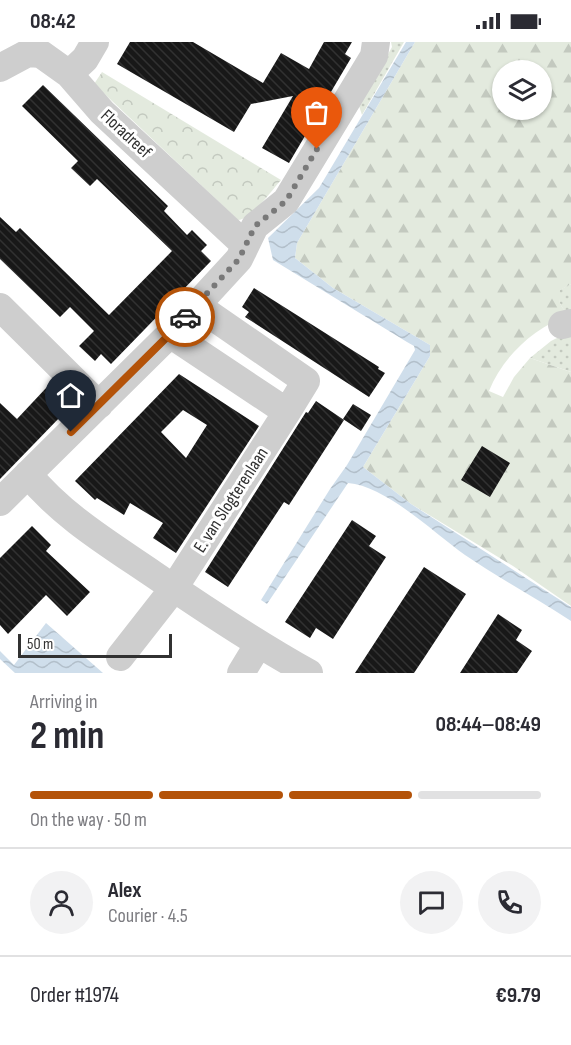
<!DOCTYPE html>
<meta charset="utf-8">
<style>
:root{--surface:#fff;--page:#f2f2f3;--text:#2b2b33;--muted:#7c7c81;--line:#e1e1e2;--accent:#b45309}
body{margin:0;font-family:"Sofia Sans Condensed",sans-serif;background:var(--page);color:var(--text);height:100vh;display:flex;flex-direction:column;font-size:22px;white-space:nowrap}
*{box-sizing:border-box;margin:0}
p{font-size:20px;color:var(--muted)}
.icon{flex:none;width:33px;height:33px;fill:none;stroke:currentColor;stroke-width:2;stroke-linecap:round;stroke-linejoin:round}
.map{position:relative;height:631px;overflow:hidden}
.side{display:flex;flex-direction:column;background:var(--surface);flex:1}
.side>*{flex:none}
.controls{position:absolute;left:492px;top:18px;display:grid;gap:12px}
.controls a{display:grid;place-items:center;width:60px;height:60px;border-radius:50%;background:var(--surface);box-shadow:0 2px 4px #0004;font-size:30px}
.scale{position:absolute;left:18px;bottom:15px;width:154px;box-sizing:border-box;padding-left:6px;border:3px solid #313131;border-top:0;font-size:16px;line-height:21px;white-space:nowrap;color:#313131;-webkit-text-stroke:4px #fff;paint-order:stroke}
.pin{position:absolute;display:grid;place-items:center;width:51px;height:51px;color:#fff;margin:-62px -26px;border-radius:50% 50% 50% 0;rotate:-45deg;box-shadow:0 0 6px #0007}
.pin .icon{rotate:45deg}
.courier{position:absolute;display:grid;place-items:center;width:60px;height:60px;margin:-30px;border:4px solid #b45309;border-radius:50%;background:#fff;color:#222;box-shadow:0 2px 8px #0007}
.head em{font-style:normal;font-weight:700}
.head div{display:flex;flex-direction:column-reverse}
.head{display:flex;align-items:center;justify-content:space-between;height:102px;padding:0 30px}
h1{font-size:39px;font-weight:700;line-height:45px}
.bar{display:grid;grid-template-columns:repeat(4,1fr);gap:9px 6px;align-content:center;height:72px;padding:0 30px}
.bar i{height:8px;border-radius:4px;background:var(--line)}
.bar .current{background:var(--accent)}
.bar p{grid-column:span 4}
.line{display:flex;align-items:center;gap:15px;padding:0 30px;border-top:2px solid var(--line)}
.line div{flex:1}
.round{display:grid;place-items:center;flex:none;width:63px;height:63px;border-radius:32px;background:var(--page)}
.status{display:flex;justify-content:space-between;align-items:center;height:42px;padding:0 30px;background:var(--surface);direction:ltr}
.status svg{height:16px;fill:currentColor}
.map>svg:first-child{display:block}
.grass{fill:url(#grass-dots)}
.forest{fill:url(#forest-firs);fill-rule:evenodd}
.park{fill:url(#park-crowns)}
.water{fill:url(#water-waves)}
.building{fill:url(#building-back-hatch);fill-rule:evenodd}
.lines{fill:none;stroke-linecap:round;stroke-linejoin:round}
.minor{stroke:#cecece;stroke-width:28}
.done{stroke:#797979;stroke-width:6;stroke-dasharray:0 10.8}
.route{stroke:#b45309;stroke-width:8}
.labels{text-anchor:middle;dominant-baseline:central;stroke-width:6;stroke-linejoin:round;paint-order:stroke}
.street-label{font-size:18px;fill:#313131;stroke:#fff}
</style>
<div class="status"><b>08:42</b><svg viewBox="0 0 49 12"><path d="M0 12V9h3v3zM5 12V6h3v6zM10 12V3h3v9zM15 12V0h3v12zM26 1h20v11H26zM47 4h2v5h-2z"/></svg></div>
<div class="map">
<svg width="571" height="631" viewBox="0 0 571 631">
<defs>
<pattern id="grass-dots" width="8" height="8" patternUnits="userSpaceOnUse" patternTransform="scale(1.5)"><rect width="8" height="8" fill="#e3eade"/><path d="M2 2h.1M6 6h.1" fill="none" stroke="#c3c9bf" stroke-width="1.8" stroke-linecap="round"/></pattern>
<pattern id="forest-firs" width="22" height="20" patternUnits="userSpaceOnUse" patternTransform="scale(1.5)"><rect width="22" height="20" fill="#e3eade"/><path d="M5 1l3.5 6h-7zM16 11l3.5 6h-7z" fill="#c3c9bf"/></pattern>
<pattern id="park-crowns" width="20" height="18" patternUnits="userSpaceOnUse" patternTransform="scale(1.5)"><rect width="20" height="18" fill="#e3eade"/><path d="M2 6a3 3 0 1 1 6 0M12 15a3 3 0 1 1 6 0" fill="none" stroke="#c3c9bf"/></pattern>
<pattern id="water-waves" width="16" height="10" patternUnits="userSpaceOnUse" patternTransform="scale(1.5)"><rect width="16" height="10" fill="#cfdeeb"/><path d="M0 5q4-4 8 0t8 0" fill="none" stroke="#b2bfca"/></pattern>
<pattern id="building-back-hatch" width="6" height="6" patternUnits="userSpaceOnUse" patternTransform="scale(1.5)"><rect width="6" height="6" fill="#181818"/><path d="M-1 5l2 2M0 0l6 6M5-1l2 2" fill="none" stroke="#313131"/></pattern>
</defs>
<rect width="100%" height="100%" fill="#fff"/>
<path class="grass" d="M391,0H404L362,73L359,64L392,5Z
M571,242V272L569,273C560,264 558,261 559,248Z
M571,289V330L530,316L551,299Z"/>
<path class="forest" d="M415,0H571V242L560,248C558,261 560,264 569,273C534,286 503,314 489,349L503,355L514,335L530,316L571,330V564L513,524L411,462L363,425L430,314V303L333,246L295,216L297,201ZM502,28H542V68H502Z"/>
<path class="park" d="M102,30L281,138C271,149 252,177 238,178L94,42Z"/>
<path class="water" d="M406,0H415L297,201L295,216L333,246L430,303V314L363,425L411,462L571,565V579C536,556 499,536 465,513C434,491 386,444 348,441L267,562L261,558L330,447L347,423L415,308L414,304L407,300L273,218L268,196L319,146Z
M46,581L103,631H15L0,617V609L14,623Z"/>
<path class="building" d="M130,0H193L263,41L281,11L309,27L324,0H352L345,12L351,16L289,121L262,106L293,54L251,62L234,90L117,22Z
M43,43L168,164L164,169L187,193L192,188L207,203L201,209L211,219L111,322L101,312L95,319L79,304L94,289L70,265L60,275L0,217V175L16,190L20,186L109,273L172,209L97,137L90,144L71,126L78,119L22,64Z
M254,246L379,325L378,327L385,331L369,355L245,275L249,270L242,265Z
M179,332L259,384L176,511L153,496L163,481L130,461L124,473L97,456L95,458L75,439ZM183,368L207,383L186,416L161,390Z
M47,345L59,356L52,363L62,373L0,437V361L17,377Z
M316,359L344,378L289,463L284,460L228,545L205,530L306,370L308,371Z
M353,362L371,373L361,389L343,377Z
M482,404L510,421L490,455L461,438Z
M352,478L376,494L369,504L386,515L333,597L316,586L310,596L285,580Z
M32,484L51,503L46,509L90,550L67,574L46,553L8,592L0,583V516Z
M424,525L466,552L426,613L414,631H355Z
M498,572L522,588L516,598L532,609L517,631H460Z"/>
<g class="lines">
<path class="minor" d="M0,26L28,11L41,12L69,32L102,70L245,203
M69,32L85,17L95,0
M0,265L99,363
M562,283L571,281
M170,292L287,370L306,339L196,263
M28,432C61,473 109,502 153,532C204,567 255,601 309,631
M0,460L170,292L239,217L255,184L286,159L374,14L376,0
M120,615L174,546L287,370
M241,631L258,603"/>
</g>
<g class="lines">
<path class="done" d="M185,275L239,217L255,184L286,159L317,107"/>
<path class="route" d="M71,390L170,292L185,275"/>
</g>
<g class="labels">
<g class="street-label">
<text transform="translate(126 92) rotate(43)">Floradreef</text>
<text transform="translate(231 458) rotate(-57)">E. van Slogterenlaan</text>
</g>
</g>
</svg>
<div class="controls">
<a><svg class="icon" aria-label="layers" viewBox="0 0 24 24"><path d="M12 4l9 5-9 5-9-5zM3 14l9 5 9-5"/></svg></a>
</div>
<div class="scale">50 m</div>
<div class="pin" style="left:317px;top:107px;background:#ea580c"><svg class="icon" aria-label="bag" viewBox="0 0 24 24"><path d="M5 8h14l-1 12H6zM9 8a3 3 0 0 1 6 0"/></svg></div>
<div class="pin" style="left:71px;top:390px;background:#1f2937"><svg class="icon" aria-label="home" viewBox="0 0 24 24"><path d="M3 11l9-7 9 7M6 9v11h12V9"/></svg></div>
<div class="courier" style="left:185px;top:275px"><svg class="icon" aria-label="car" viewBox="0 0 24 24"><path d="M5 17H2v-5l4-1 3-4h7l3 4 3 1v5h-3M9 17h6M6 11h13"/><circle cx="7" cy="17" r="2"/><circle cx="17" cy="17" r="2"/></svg></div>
</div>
<section class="side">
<div class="head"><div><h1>2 min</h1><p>Arriving in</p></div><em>08:44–08:49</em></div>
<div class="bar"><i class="current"></i><i class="current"></i><i class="current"></i><i></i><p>On the way · 50 m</p></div>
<div class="line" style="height:108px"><a class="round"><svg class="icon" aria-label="person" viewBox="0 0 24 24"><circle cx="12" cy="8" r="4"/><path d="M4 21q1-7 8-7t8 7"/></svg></a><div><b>Alex</b><p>Courier · 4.5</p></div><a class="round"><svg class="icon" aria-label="chat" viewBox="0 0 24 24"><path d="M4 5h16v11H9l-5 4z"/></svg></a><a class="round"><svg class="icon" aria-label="phone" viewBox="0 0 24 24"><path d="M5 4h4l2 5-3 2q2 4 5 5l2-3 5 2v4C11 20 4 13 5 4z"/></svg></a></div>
<div class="line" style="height:78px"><div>Order #1974</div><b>€9.79</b></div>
</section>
